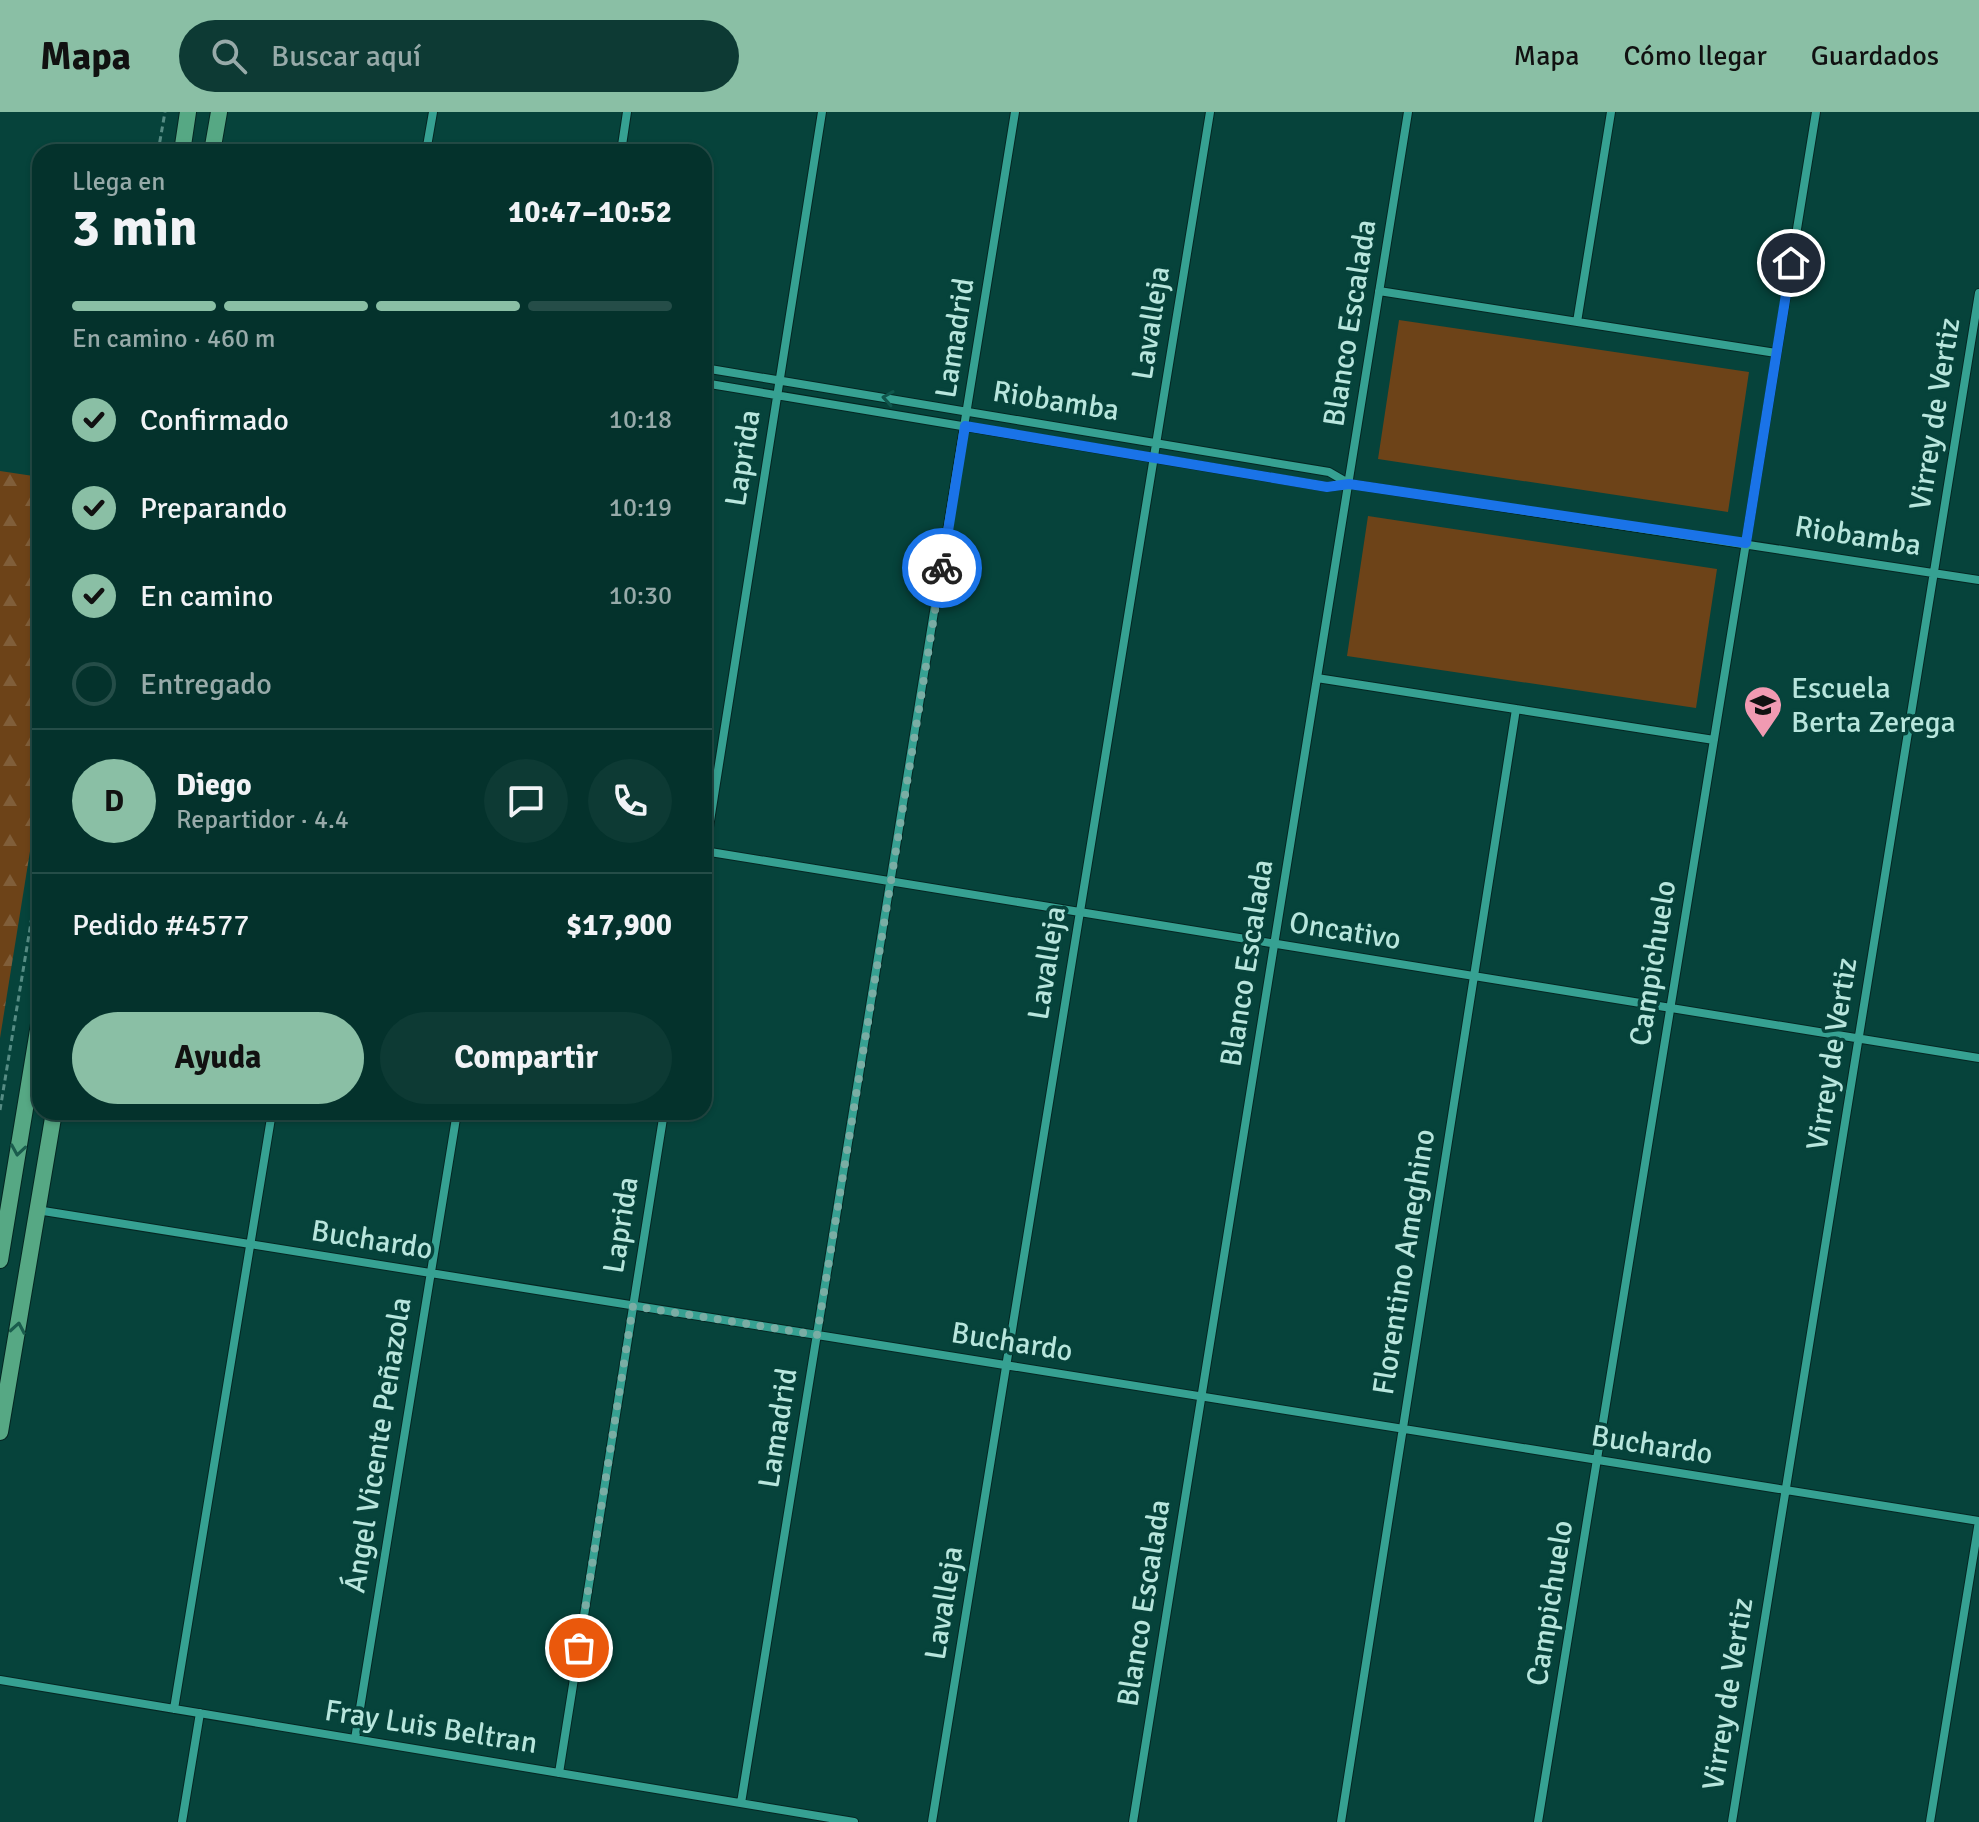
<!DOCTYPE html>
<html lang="es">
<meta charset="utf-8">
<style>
:root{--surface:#04322c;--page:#0d3a34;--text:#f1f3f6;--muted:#97aaa9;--line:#254d48;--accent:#8abfa5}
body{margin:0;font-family:Signika,sans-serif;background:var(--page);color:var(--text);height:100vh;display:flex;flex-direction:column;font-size:30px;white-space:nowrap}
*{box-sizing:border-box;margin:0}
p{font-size:26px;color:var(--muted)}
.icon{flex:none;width:44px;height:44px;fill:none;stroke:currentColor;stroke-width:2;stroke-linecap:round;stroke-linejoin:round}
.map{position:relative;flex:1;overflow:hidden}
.drawer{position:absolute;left:32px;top:32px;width:680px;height:976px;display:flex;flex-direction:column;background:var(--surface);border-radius:24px;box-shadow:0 2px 6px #0004,0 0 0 2px var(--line)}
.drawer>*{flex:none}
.pin{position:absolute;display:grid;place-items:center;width:68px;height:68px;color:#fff;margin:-34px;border:4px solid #fff;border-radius:50%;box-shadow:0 2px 8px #0007}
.courier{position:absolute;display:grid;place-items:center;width:80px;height:80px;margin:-40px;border:6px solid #1a73e8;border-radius:50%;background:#fff;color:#222;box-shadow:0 2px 10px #0007}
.summary em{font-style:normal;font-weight:800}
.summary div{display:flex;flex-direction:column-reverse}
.summary{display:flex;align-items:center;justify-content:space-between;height:136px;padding:0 40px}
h1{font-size:52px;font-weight:800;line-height:60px}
.bar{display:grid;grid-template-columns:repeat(4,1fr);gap:12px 8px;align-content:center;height:96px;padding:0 40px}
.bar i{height:10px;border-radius:6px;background:var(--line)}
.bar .current{background:var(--accent)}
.bar p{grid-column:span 4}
.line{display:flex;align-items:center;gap:20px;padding:0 40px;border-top:2px solid var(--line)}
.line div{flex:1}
.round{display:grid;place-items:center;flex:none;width:84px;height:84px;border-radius:42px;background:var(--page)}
ol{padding:0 40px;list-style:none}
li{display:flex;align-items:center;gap:24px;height:88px}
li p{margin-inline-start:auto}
li .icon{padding:8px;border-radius:50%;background:var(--accent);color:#111;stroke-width:4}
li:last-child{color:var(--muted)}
li i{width:44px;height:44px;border:4px solid var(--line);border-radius:50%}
.button{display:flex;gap:16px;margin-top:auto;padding:16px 40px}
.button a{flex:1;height:92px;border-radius:48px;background:var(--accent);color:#111;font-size:32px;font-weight:800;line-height:92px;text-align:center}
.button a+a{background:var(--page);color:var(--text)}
header{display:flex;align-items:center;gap:48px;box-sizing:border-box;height:112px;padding:0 40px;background:var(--accent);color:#111}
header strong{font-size:38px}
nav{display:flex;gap:44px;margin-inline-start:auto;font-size:28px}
.search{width:560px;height:72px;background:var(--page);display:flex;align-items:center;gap:20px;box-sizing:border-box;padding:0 28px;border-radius:44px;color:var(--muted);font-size:30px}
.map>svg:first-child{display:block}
.green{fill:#6d4318}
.forest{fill:url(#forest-firs)}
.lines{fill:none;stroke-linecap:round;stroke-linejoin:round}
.minor-casing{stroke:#052622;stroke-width:10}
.secondary-casing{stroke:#052622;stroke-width:18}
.path{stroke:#568c84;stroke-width:3;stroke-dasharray:6 4;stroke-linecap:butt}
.minor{stroke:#36a192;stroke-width:8}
.secondary{stroke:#56a884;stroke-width:16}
.oneway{stroke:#10564c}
.oneway2{stroke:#1a5c4d}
.done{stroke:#7aada4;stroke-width:8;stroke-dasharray:0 14.4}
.route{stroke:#1a73e8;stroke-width:10}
.labels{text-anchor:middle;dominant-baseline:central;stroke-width:7;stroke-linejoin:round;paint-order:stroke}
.street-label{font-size:30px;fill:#b8e6dd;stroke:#06433b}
.poi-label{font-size:30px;fill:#b8e6dd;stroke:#06433b;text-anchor:start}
</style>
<header>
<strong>Mapa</strong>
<div class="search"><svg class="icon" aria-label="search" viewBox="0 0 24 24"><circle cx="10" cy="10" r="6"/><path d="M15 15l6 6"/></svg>Buscar aquí</div>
<nav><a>Mapa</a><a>Cómo llegar</a><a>Guardados</a></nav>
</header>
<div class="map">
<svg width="1979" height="1710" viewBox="0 0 1979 1710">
<defs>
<pattern id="forest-firs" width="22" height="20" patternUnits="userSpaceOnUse" patternTransform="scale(2)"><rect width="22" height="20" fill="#6d4318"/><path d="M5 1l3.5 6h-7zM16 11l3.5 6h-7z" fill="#805e39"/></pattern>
</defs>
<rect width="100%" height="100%" fill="#06433b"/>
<path class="green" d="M1399,208L1749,260L1728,400L1378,347Z
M1368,404L1717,457L1696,596L1347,544Z"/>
<path class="forest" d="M0,359L40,365V677L0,926Z"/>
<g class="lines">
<g class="minor-casing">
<path id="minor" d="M426,40L433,0
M621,40L627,0
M1379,179L1776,241
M1577,210L1611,0
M704,256L1329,360L1348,371
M704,271L1327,375L1349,372L1979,468
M1317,566L1714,628
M704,739L1979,946
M704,747L822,0
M37,1098L1979,1409
M0,1568L854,1710
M174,1597L272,1000
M355,1627L457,1000
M559,1661L664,1000
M741,1691L1015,0
M182,1710L200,1601
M932,1710L1210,0
M1133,1710L1408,0
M1341,1710L1516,597
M1538,1710L1816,0
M1732,1710L1979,181
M1930,1710L1979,1409"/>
</g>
<g class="secondary-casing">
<path id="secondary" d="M182,40L188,0
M212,40L219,0
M0,1148L40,906
M0,1320L54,1000"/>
</g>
<path class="path" d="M158,40L165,0
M0,998L40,756"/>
<use href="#minor" class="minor"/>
<use href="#secondary" class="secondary"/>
</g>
<defs><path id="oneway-chevron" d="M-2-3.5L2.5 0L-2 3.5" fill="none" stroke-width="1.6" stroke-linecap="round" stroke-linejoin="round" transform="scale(2)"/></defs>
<use class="oneway" href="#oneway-chevron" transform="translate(888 286) rotate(-171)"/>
<g class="oneway2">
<use href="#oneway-chevron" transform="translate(18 1038) rotate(99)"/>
<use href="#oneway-chevron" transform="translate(18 1216) rotate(-80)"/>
</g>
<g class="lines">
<path class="done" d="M579,1536L633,1194L817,1223L942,456"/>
<path class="route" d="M942,456L965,314L1327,375L1349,372L1746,431L1791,151"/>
</g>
<defs>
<g id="school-pin" transform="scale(2)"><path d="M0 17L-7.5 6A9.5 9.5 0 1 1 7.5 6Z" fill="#f19ab2" stroke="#06433b"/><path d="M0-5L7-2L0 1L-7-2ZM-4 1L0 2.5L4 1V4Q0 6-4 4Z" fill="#111"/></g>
</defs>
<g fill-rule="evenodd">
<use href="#school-pin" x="1763" y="593"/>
</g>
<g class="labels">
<g class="street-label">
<text transform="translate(1151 211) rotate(-81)">Lavalleja</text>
<text transform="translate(1350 211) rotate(-81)">Blanco Escalada</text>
<text transform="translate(955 226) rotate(-81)">Lamadrid</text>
<text transform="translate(1056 289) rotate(9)">Riobamba</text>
<text transform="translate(1935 302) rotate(-81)">Virrey de Vertiz</text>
<text transform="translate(743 346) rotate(-81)">Laprida</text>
<text transform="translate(1858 424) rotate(9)">Riobamba</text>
<text transform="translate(1345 819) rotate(9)">Oncativo</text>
<text transform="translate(1047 851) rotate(-81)">Lavalleja</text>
<text transform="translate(1247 851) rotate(-81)">Blanco Escalada</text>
<text transform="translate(1653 851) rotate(-81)">Campichuelo</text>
<text transform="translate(1832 942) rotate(-81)">Virrey de Vertiz</text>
<text transform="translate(621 1113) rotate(-81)">Laprida</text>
<text transform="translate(372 1128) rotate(9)">Buchardo</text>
<text transform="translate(1404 1150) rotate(-81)">Florentino Ameghino</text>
<text transform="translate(1012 1230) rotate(9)">Buchardo</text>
<text transform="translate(778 1316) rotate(-81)">Lamadrid</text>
<text transform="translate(378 1333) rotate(-81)">Ángel Vicente Peñazola</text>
<text transform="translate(1652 1333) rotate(9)">Buchardo</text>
<text transform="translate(944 1491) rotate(-81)">Lavalleja</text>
<text transform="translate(1144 1491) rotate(-81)">Blanco Escalada</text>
<text transform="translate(1550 1491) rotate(-81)">Campichuelo</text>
<text transform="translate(1728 1582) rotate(-81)">Virrey de Vertiz</text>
<text transform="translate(431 1615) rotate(9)">Fray Luis Beltran</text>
</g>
<g class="poi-label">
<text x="1791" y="576">Escuela<tspan x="1791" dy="34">Berta Zerega</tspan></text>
</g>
</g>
</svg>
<div class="pin" style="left:579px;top:1536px;background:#ea580c"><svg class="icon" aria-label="bag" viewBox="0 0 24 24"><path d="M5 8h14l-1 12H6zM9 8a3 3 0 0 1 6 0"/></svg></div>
<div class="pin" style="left:1791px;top:151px;background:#1f2937"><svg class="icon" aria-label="home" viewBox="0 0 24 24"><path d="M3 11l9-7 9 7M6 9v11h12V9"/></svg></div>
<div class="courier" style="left:942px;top:456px"><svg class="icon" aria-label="bike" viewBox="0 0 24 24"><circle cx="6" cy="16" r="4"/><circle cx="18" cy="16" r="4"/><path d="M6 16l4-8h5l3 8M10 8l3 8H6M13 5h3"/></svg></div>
<section class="drawer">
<div class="summary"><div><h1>3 min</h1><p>Llega en</p></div><em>10:47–10:52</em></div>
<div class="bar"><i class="current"></i><i class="current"></i><i class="current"></i><i></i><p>En camino · 460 m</p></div>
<ol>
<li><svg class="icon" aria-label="check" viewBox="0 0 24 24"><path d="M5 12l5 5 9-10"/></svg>Confirmado<p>10:18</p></li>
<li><svg class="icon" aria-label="check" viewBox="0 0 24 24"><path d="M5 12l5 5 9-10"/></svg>Preparando<p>10:19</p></li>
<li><svg class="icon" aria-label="check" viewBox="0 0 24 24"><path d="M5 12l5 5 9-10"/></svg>En camino<p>10:30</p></li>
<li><i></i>Entregado</li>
</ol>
<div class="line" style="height:144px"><b class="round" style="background:var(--accent);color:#111">D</b><div><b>Diego</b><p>Repartidor · 4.4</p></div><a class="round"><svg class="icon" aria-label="chat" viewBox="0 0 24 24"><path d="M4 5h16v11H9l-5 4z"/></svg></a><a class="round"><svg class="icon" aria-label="phone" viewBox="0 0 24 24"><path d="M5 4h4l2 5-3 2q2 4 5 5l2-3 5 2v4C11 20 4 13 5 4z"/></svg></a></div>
<div class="line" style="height:104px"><div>Pedido #4577</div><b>$17,900</b></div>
<div class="button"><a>Ayuda</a><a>Compartir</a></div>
</section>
</div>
